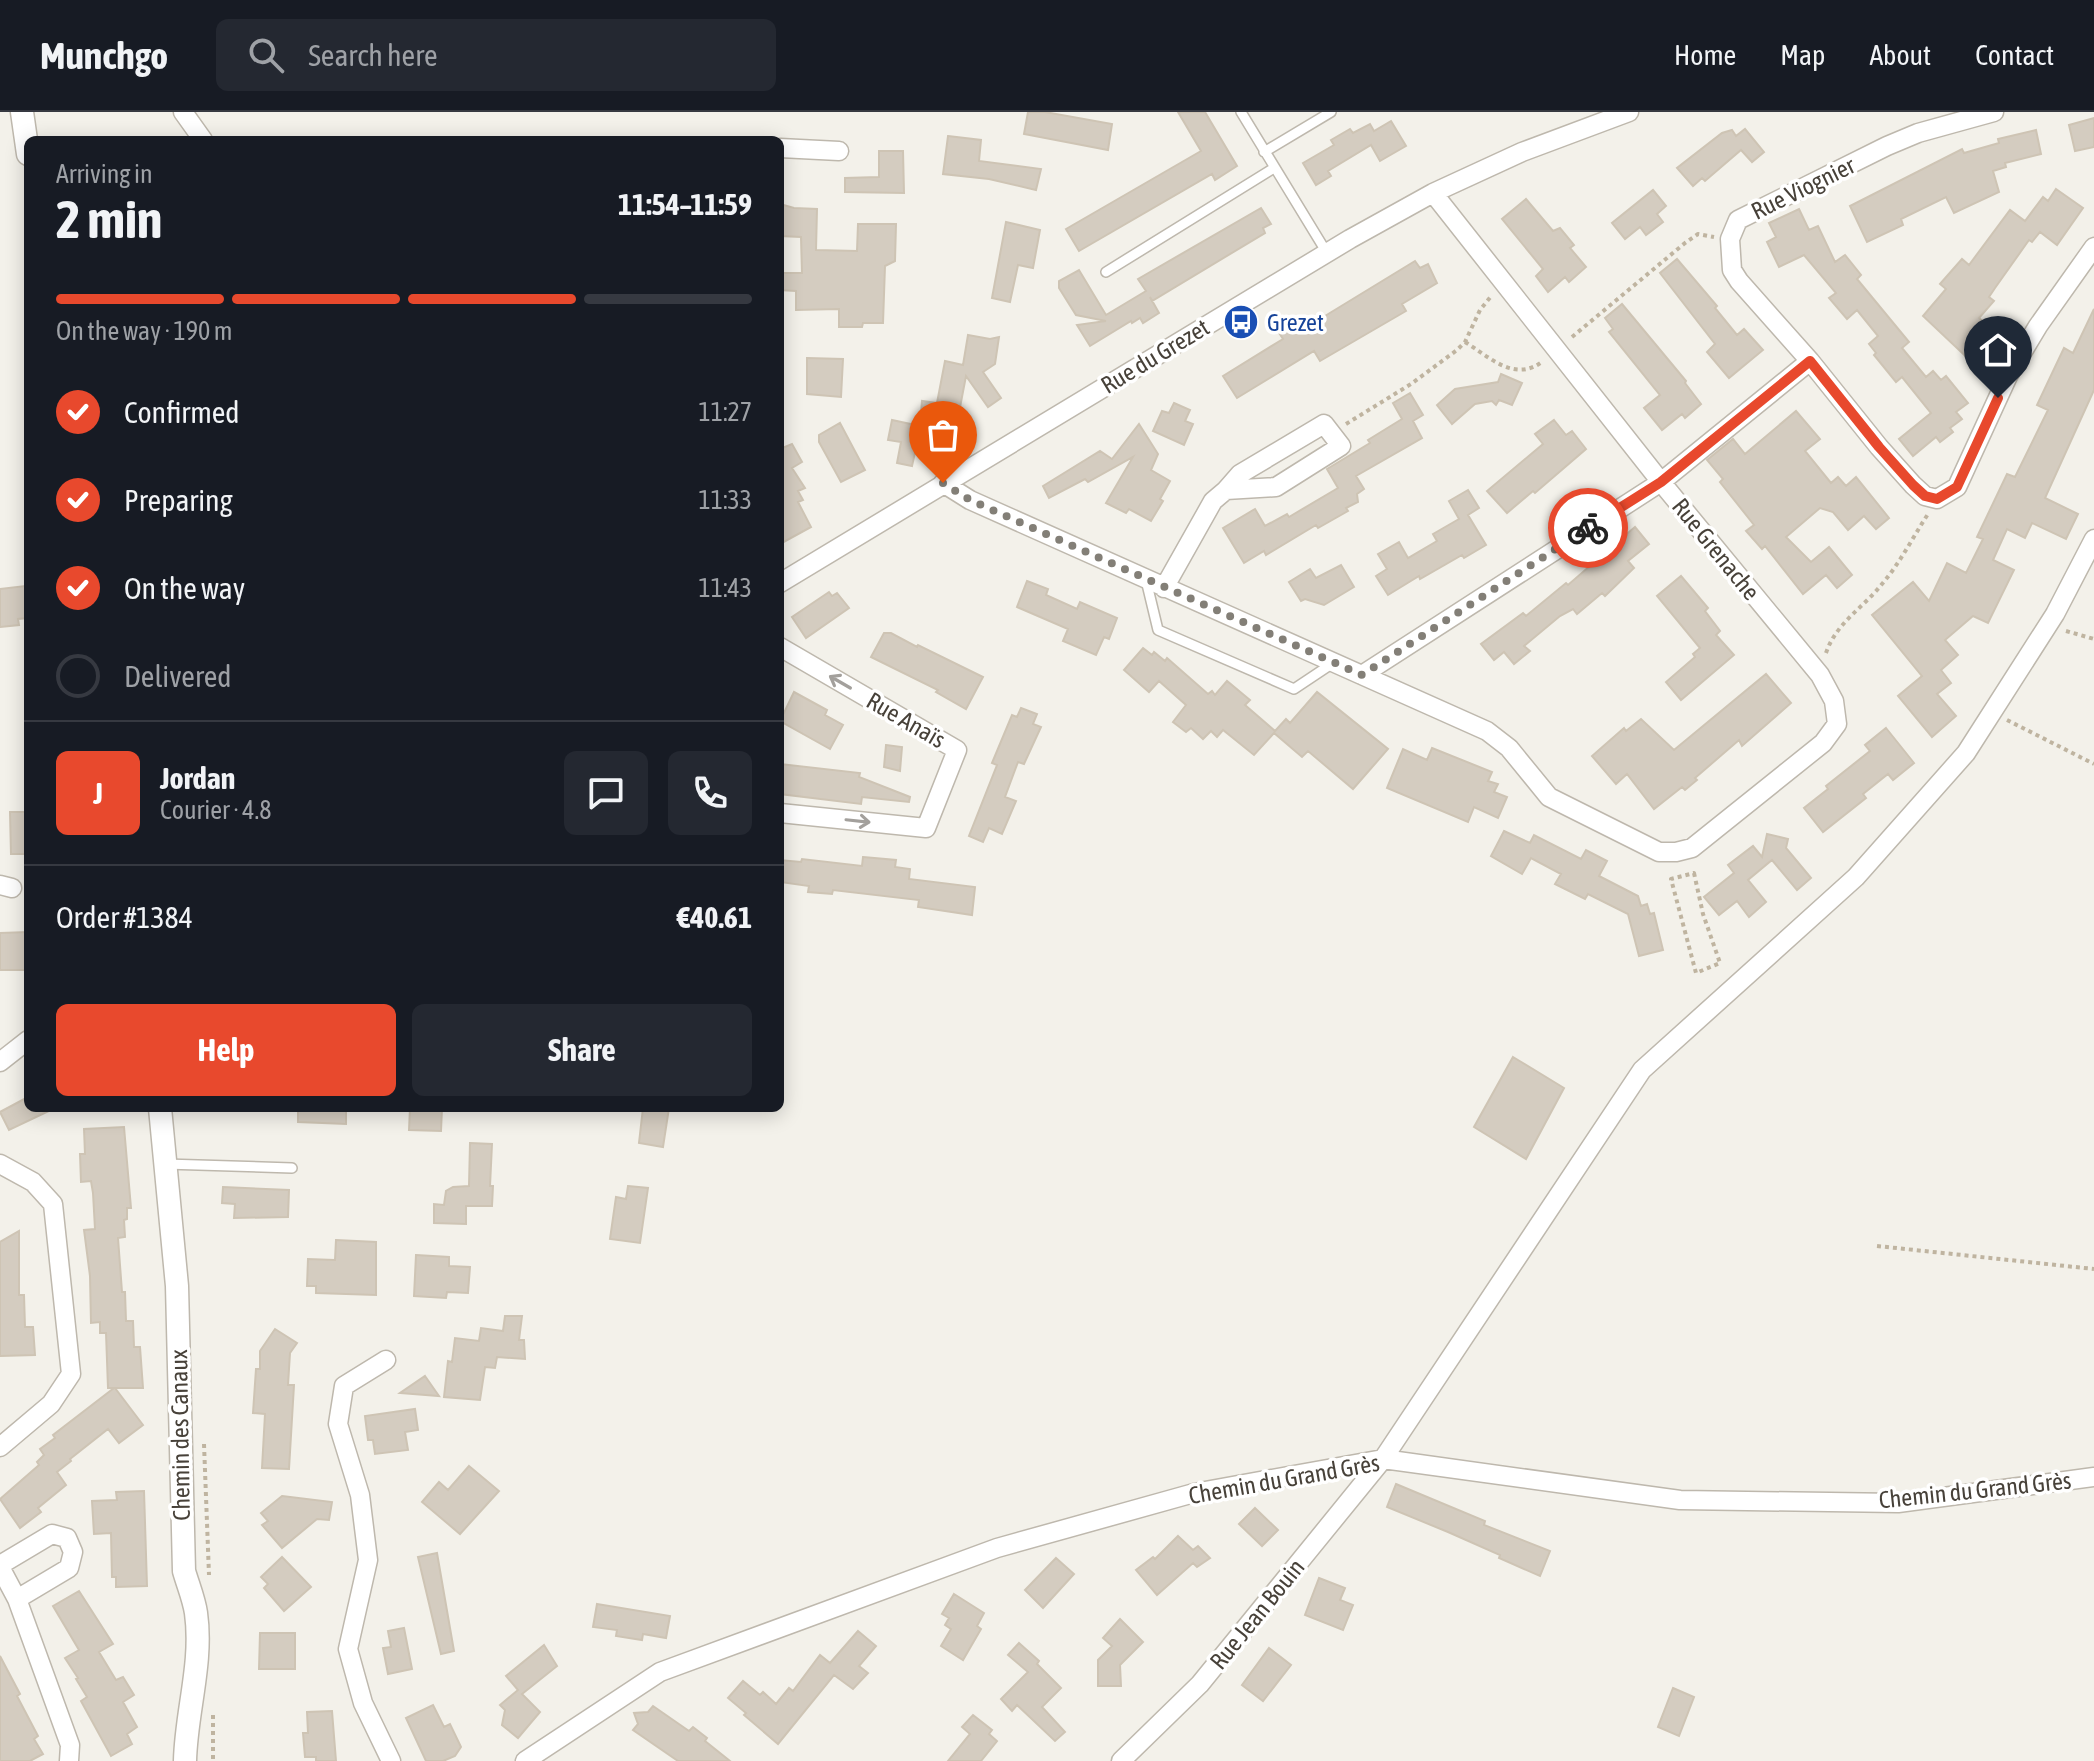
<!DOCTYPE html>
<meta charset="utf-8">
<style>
:root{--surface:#171b24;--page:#242831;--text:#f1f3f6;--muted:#9ea1a6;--line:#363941;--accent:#e8492d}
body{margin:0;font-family:"Asap Condensed",sans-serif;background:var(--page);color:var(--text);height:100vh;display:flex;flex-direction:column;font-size:30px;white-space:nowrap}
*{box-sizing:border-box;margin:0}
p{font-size:26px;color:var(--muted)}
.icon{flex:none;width:44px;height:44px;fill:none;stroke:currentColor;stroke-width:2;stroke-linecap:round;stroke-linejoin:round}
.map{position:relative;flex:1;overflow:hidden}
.sheet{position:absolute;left:24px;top:24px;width:760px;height:976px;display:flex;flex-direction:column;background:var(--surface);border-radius:12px;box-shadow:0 4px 20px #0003}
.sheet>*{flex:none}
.pin{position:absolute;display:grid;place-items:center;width:68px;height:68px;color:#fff;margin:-82px -34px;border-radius:50% 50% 50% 0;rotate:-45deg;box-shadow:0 0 8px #0007}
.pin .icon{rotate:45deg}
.courier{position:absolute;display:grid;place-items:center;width:80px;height:80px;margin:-40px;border:6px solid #e8492d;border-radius:50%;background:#fff;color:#222;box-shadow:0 2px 10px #0007}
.head em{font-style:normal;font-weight:700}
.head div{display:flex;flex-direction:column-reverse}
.head{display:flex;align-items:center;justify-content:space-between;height:136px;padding:0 32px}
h1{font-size:52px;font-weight:700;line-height:60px}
.bar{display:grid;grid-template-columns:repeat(4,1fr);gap:12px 8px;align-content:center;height:96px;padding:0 32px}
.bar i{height:10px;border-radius:6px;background:var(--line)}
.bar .active{background:var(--accent)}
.bar p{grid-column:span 4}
.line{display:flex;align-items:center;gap:20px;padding:0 32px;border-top:2px solid var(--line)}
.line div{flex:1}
.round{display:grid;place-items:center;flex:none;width:84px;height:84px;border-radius:12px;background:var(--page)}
ol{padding:0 32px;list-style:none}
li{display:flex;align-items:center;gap:24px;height:88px}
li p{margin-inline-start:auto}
li .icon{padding:8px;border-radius:50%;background:var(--accent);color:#fff;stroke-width:4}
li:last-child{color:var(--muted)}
li i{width:44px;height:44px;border:4px solid var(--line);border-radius:50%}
.primary-button{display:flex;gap:16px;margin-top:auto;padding:16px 32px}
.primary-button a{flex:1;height:92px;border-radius:12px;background:var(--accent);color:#fff;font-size:32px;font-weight:700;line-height:92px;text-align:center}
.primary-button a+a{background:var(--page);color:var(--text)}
header{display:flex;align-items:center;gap:48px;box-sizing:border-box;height:112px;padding:0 40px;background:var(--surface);border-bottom:2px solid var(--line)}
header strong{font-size:38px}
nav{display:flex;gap:44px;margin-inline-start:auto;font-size:28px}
.search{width:560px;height:72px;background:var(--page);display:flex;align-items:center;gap:20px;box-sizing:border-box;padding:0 28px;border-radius:12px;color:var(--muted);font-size:30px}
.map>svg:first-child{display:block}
.building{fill:#d4ccc0;stroke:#cec4b4;stroke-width:2}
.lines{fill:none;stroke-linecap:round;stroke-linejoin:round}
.service-casing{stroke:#beb8ad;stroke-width:12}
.minor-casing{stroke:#beb8ad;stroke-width:21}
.tertiary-casing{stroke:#beb8ad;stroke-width:25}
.path{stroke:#bfb4a0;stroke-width:4;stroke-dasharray:4 4;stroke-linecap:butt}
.service{stroke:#fff;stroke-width:9}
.minor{stroke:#fff;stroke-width:18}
.tertiary{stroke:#fff;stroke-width:22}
.oneway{stroke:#a3a09c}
.done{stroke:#837f77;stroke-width:8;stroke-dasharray:0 14.4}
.route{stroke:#e8492d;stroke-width:10}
.labels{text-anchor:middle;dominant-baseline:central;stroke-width:7;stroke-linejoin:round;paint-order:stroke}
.street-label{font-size:24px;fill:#474139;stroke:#fff}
.transit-label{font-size:24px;fill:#164399;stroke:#fff;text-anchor:start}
</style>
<header>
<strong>Munchgo</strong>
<div class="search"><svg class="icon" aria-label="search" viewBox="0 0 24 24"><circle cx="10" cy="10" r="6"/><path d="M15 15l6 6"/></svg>Search here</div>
<nav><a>Home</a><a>Map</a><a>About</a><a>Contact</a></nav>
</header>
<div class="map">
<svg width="2094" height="1649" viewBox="0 0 2094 1649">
<rect width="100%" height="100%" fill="#f3f1ea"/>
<path class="building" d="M1028,0H1045L1112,12L1108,38L1024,22Z
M1178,0H1205L1237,54L1215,68L1212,62L1079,139L1066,117L1201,39Z
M2094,6V35L2075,39L2069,13Z
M1391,9L1406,34L1380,49L1371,33L1328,59L1331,64L1316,73L1303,51L1334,33L1331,28L1350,17L1353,21L1370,12L1374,19Z
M1745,17L1764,40L1752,50L1741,38L1705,69L1702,66L1693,74L1677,56L1722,21L1732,18L1736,24Z
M2036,18L2041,42L2005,51L2006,55L1993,59L1999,80L1954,101L1946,85L1901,107L1903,113L1867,130L1850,94L1962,37L1964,41L1999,31L1998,27Z
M948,24L981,28L979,49L1041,57L1036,78L989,67L943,62Z
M879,39H903L904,81L845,80V66L879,65Z
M2056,77L2083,96L2057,133L2040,120L2032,130L2029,128L1995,176L1989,185L1994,189L1979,206L1997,221L1988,231L1992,234L1975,253L1923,204L1946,177L1940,172L1962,147L1969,153L2010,98L2025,109L2043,85L2048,89Z
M1653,78L1666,94L1657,102L1663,110L1646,123L1640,115L1625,127L1612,111Z
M1526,87L1553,119L1560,116L1574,133L1570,136L1586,155L1569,170L1565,165L1548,180L1536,164L1543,157L1502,107Z
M780,92L794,96L817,97L816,138L857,139L858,112H896L895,149L885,154L883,211H863L862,215H839V197L796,198V179L780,178V161H802L801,125L780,124Z
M1261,96L1271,112L1263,116L1265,121L1152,189L1150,185L1159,201L1143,211L1140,206L1132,211L1131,209L1090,234L1077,213L1106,209L1076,203L1059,176V169L1079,158L1106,203L1146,179L1138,167Z
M1799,97L1809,118L1818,114L1835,150L1845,143L1861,163L1857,167L1909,230L1902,236L1926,265L1933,259L1941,268L1946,264L1968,291L1956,300L1962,307L1950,316L1953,320L1940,330L1936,325L1913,344L1899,327L1931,301L1902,265L1896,270L1874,243L1876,241L1869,232L1878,224L1857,198L1847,207L1829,186L1836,181L1804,143L1779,155L1767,130L1776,125L1769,111Z
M1006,110L1040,118L1033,156L1018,153L1010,190L992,186Z
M1677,147L1717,194L1715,196L1737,223L1744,217L1763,238L1729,266L1707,240L1715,232L1660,161Z
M1415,149L1420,156L1428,152L1437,171L1402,192L1406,199L1320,249L1314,239L1237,286L1223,264L1283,227L1276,216L1294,205L1302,218Z
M1622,192L1686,269L1685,271L1701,292L1685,306L1682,302L1662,318L1644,296L1660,283L1609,220L1613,217L1605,206Z
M2094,197V278L2045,386L2078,402L2066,427L2032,411L2025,426L2007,417L1993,448L2014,458L1988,511L1973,504L1945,528L1958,543L1941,558L1951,571L1937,582L1956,604L1932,625L1898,584L1922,564L1872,503L1913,470L1929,489L1947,451L1966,461L1983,427L1977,425L2007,362L2015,365L2048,298L2037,293L2064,236L2073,241Z
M968,223L990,227L999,225L995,252L983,260L1001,286L988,295L966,264L952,337L929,333L928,339L916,336L912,354L897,351L901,330L888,328L892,308L920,314L922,289L937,291L945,249L963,253Z
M807,246L843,247L841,285L807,282Z
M1501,262L1522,271L1512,293L1499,288L1496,293L1492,289L1475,292L1452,312L1437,293L1455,277L1498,270Z
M1410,281L1423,303L1413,309L1422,326L1356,364L1364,377L1357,382L1358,390L1346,396L1348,399L1318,416L1316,413L1266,443L1264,439L1244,451L1223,416L1255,397L1265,414L1287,402L1289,405L1338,376L1327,357L1370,331L1368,328L1402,307L1393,291Z
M1174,291L1190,298L1185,309L1193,312L1184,333L1153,319L1162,299L1169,301Z
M1796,299L1820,327L1805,339L1831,371L1838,365L1846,374L1856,365L1889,406L1876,417L1864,404L1848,418L1833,400L1820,396L1786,425L1811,450L1829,435L1852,463L1837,476L1826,463L1803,482L1765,434L1762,437L1746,419L1754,413L1720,370L1723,367L1707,348L1733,327L1745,342Z
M1554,308L1566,323L1572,319L1586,337L1535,381L1533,379L1507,401L1487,379L1543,332L1535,322Z
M840,311L865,358L841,370L819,330V323Z
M1139,312L1158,342L1151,358L1170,369L1160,387L1163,389L1151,409L1129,397L1126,401L1106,391L1133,345L1088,370L1085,367L1049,386L1043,374L1100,339L1112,347Z
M792,332L802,350L792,356L805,376L798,379L803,388L798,390L811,415L780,432V337Z
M1468,378L1479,396L1468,403L1486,433L1464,446L1462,443L1420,467L1419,464L1388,483L1376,464L1387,457L1378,442L1399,430L1408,446L1437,429L1433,422L1459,407L1449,389Z
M1635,415L1649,432L1628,449L1634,456L1605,484L1602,481L1577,502L1573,497L1560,504L1524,534L1530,539L1514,552L1504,540L1494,548L1481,532L1523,501L1526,504L1566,471L1568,473Z
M1341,453L1354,475L1324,493L1305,487L1301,489L1289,470L1310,457L1316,466Z
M1681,464L1708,496L1705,499L1720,519L1716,523L1734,543L1681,588L1666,570L1695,545L1693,542L1700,536L1657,484Z
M1027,469L1048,477L1046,483L1077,497L1080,490L1117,506L1109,527L1104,525L1096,543L1063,529L1068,517L1017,495Z
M25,474L28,506L18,507L19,513L0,515V477Z
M829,480L832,484L837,481L849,496L806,526L792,505Z
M884,521H891L917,535L918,533L983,565L966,597L936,580L938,578L871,545Z
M1143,536L1152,543L1154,540L1165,549L1167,546L1208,582L1212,579L1215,583L1227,569L1250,588L1245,593L1275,619L1286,607L1290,611L1317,580L1388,637L1353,677L1308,639L1302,645L1274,621L1254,643L1223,618L1217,625L1211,619L1203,627L1191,616L1186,620L1173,610L1186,593L1159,569L1149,580L1124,558Z
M1766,562L1791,591L1742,634L1739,628L1695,666L1697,668L1685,678L1682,675L1654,697L1627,662L1616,672L1592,644L1624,616L1626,619L1641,607L1674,638Z
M794,580L827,598L825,603L843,613L830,637L780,609Z
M1021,596L1037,602L1033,612L1041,615L1024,652L1018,650L1005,685L1016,689L1002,722L989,716L983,730L969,724L997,653L992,651L1012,603L1017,605Z
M1886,616L1914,651L1893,668L1888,662L1863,682L1866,686L1823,720L1804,696L1828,677L1826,674L1870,639L1865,633Z
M886,633L902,635L900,659L884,655Z
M1432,636L1492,660L1488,669L1498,672L1494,680L1507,685L1498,706L1474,695L1468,710L1387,676L1403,637L1427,648Z
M780,652L860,661L859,665L910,685L909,690L862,685L861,692L780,682Z
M10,700H28V742H11Z
M1504,719L1530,731L1534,723L1581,747L1586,738L1607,749L1599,764L1638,784L1641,794L1647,792L1650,802L1654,801L1663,838L1639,844L1628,802L1588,782L1585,787L1555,772L1561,762L1531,746L1522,762L1491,744Z
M1767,722L1788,727L1786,736L1811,766L1797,778L1772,748L1748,768L1766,790L1749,805L1737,789L1719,803L1704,785L1734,761L1728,753L1753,734L1762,745Z
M863,745L896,748L895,755L910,757L909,767L975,775L972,803L918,795L919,788L833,778L832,782L808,780L809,774L780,770V748L801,750L802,747L862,754Z
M28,820V858H0V821Z
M1513,945L1564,976L1526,1047L1474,1015Z
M28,985V996H55L9,1018L0,1000Z
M298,996H346V1012L298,1010Z
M410,996H442L441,1019L409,1018Z
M643,996H669L663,1035L639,1031Z
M124,1015L131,1096H127V1107L124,1108L125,1125L118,1126L122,1180H125L126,1209H133L134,1235H140L143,1276H115L143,1313L119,1331L108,1317L70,1347L71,1349L57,1360L66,1373L38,1396L41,1400L20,1416L0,1387L39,1353L37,1350L44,1343L40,1337L55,1326L53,1323L114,1276H108L106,1221H100V1210L91,1211L90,1164L84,1118L95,1117L93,1081L91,1069L81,1070L80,1042H85L84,1017Z
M470,1031L492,1032L490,1074H493L492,1094H466V1112L434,1111V1092L444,1093L446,1079L453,1075L469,1074Z
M628,1074L648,1076L640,1131L610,1127L616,1085L626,1087Z
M223,1075L289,1078L288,1105L234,1106L235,1092L222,1091Z
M19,1119V1183H24L25,1215H33L35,1243L0,1244V1130Z
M336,1128L376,1130V1183L316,1181V1174H307L308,1147L335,1148Z
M416,1143L449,1145V1154L470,1155L468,1181L447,1180L446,1186L414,1184Z
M505,1204H522L519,1228H524L525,1247L497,1245L495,1256L485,1255L480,1288L444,1285L448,1249L452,1250L455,1226L479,1229L481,1216L503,1219Z
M275,1217L297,1231L290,1241L288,1273H294L289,1357L262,1356L265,1302L253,1301L256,1257H260V1239Z
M425,1264L439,1284L400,1281Z
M415,1297L418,1318L405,1320L408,1338L375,1342L373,1328H368L365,1304Z
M469,1354L499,1379L460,1422L422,1390L439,1370L448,1378Z
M1396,1372L1485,1409L1484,1413L1550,1439L1540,1464L1499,1446L1500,1443L1448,1420L1387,1395Z
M144,1379L147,1474L116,1475V1465H112L111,1421L94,1422L92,1389L117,1388L116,1380Z
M282,1384L332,1390L329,1408L317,1407L282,1436L262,1413L268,1409L261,1401Z
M1255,1396L1278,1418L1262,1434L1239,1412Z
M1178,1424L1193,1438L1198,1434L1210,1446L1197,1455L1193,1451L1157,1483L1136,1458L1153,1445L1155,1447Z
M437,1441L454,1539L441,1542L418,1445Z
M282,1445L311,1475L284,1499L264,1476L268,1472L261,1465Z
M1056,1446L1074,1462L1043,1496L1025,1478Z
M1319,1466L1345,1476L1340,1488L1353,1493L1343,1518L1305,1503Z
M79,1479L113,1532L99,1540L116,1568L123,1565L134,1583L123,1590L137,1615L127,1622L132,1632L111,1644L81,1589L87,1585L76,1567L78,1566L65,1546L79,1538L53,1494Z
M954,1482L984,1501L977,1514L981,1517L963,1548L941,1534L951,1517L945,1513L949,1506L942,1502Z
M597,1492L670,1504L666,1526L643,1522L642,1528L616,1524L617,1518L593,1515Z
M1120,1507L1143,1530L1120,1553L1121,1574H1098V1548L1112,1534L1103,1526Z
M404,1516L412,1557L388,1562L383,1536L391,1535L388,1519Z
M858,1519L876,1534L859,1554L868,1561L853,1577L834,1563L778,1632L744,1603L746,1601L728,1586L743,1569L760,1583L763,1580L776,1592L789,1576L793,1579L820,1543L830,1551Z
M260,1521H295V1557H259Z
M1019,1531L1039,1549L1037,1552L1061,1576L1042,1595L1065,1620L1055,1629L1017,1593L1012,1599L1001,1587L1028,1560L1008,1543Z
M544,1533L557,1554L522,1582L540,1600L518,1626L502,1613L505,1598L500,1593L518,1578L506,1564Z
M1269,1536L1291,1553L1263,1589L1242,1573Z
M0,1544L20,1582L17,1584L38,1624L34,1627L43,1642L30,1649H0Z
M1673,1576L1694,1585L1679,1624L1658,1615Z
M433,1593L444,1615L450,1612L461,1635L455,1644L443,1649H426L406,1606Z
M653,1594L689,1619L693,1615L707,1626L705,1629L730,1649H678L633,1618L638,1612L634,1601L648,1600Z
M332,1599L336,1649H316V1645H305L303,1621H308L307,1600Z
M973,1603L992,1618L989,1622L997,1629L981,1649H948L970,1622L962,1615Z"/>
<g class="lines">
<g class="service-casing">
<path id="service" d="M1241,0L1327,141
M1264,40L1331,0
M1106,160L1274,56
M1146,468L1158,518L1294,577L1333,551
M165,1052L292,1056"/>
</g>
<g class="minor-casing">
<path id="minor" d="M183,0L203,28
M1994,0L1918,21L1887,34L1738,108L1730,127L1732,158L1739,169L1810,249L1879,335L1913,373L1925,384L1937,387L1957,375L2008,264L2038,214L2094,135
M780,36L839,39
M943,371L970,388L1487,619L1509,636L1549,685L1659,740H1676L1692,736L1823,631L1837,612L1834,589L1820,563L1661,370L1433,81
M780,471L1350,127L1433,81L1522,40L1629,0
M1164,476L1213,389L1226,378L1276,375L1341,334L1324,312L1240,362L1226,378
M780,535L957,638L926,716L780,701
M1362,563L1661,370L1810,249
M0,773L12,776
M0,950L28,928
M0,1052L33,1070L53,1092L71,1262L51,1292L0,1335
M386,1248L344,1274L338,1312L360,1383L368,1448L348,1537L363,1591L391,1649
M0,1453L52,1422L67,1426L73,1440L69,1456L17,1487
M0,1455L17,1487L70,1633L69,1649
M525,1649L660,1560L997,1436L1194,1381L1383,1347L1680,1388L1898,1391L2094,1365
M1121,1649L1200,1572L1383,1347L1642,958L1856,765L1966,641L2055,502L2094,427"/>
</g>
<g class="tertiary-casing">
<path id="tertiary" d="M22,0L28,42
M160,996L177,1174L184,1459C188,1473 194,1487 196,1501C203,1551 186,1600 185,1649"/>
</g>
<path class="path" d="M1572,225L1685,131L1698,122L1714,125
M1465,230C1491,246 1515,271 1543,249
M1346,312L1411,272L1457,238L1465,230L1480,198L1492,183
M2066,519L2094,527
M1826,541C1836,511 1863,496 1882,472C1900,451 1913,425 1928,402
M2007,608L2094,652
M1694,761L1703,802L1720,851L1696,861L1671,767Z
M1877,1134L2094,1157
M204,1332L209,1463
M213,1603V1649"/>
<use href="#service" class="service"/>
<use href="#minor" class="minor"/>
<use href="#tertiary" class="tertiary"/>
</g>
<defs><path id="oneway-shaft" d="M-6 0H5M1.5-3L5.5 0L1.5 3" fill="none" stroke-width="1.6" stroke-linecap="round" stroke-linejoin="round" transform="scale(2)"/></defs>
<g class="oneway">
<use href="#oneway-shaft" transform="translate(840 570) rotate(-150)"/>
<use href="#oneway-shaft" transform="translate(858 709) rotate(6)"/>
</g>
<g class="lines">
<path class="done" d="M943,371L970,388L1362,563L1588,416"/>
<path class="route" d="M1588,416L1661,370L1810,249L1879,335L1913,373L1925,384L1937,387L1957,375L1998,286"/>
</g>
<defs>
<g id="bus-disc" transform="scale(1.8)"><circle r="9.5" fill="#1a4fb4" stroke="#fff"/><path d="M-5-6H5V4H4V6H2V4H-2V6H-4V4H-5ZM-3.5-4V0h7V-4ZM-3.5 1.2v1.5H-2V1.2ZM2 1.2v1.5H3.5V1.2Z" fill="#fff"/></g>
</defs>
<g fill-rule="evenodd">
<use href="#bus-disc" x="1241" y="210"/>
</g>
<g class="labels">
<g class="street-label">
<text transform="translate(1803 76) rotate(-26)">Rue Viognier</text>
<text transform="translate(1155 244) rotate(-31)">Rue du Grezet</text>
<text transform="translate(1716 437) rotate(51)">Rue Grenache</text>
<text transform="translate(906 608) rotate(30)">Rue Anaïs</text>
<text transform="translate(180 1323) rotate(-91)">Chemin des Canaux</text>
<text transform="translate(1284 1367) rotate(-10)">Chemin du Grand Grès</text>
<text transform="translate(1975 1378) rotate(-6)">Chemin du Grand Grès</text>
<text transform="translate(1257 1502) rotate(-51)">Rue Jean Bouin</text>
</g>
<g class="transit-label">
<text x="1267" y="210">Grezet</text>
</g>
</g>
</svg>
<div class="pin" style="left:943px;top:371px;background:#ea580c"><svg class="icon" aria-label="bag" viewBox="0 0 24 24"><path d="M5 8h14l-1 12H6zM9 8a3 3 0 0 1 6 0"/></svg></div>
<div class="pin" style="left:1998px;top:286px;background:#1f2937"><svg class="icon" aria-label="home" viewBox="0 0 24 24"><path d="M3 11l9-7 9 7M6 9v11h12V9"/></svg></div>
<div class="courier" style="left:1588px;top:416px"><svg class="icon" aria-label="bike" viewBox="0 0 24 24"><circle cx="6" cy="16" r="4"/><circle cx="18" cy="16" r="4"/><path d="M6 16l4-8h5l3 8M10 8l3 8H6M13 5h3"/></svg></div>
<section class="sheet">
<div class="head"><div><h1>2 min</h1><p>Arriving in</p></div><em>11:54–11:59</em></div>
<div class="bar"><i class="active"></i><i class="active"></i><i class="active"></i><i></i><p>On the way · 190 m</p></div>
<ol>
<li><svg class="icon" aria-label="check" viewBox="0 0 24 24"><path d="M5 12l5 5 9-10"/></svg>Confirmed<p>11:27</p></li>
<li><svg class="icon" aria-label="check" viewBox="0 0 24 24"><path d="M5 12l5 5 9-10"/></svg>Preparing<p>11:33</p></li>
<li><svg class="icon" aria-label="check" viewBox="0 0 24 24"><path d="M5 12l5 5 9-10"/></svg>On the way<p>11:43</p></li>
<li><i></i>Delivered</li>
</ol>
<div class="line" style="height:144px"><b class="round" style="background:var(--accent);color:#fff">J</b><div><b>Jordan</b><p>Courier · 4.8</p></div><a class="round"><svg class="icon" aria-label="chat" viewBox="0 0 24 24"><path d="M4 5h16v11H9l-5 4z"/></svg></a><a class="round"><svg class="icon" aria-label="phone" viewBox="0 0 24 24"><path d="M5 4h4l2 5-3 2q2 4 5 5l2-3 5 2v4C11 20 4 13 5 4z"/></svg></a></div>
<div class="line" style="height:104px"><div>Order #1384</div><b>€40.61</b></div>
<div class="primary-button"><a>Help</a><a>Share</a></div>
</section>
</div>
